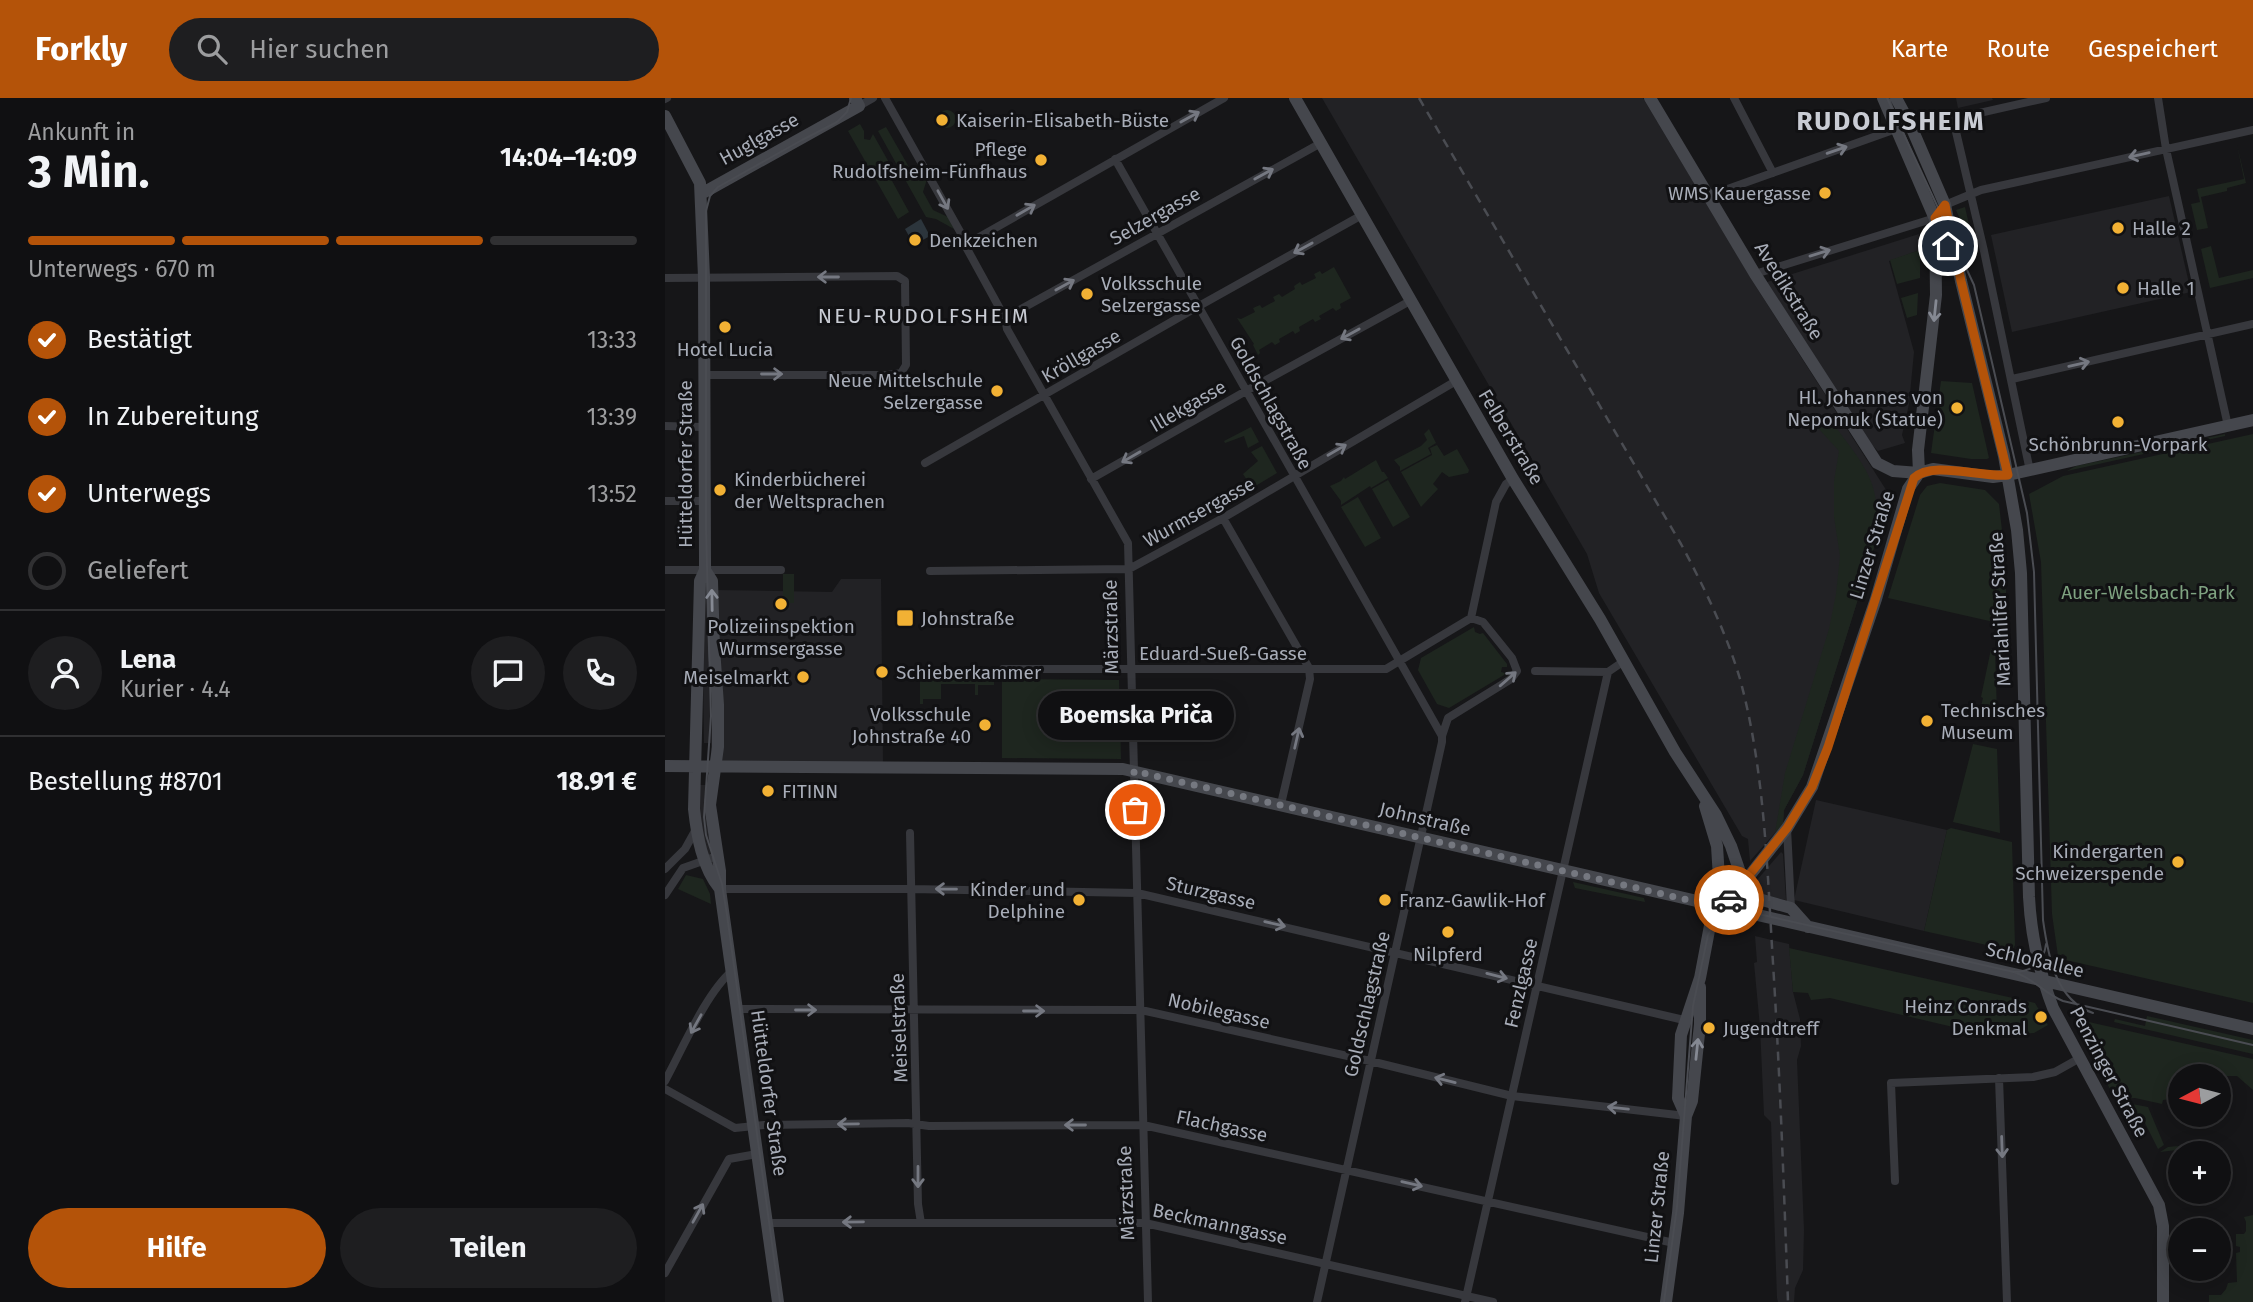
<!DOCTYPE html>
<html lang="de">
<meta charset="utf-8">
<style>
:root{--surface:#101012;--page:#1e1e20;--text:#f1f3f6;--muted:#9c9d9f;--line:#303032;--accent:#b45309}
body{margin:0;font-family:"Fira Sans",sans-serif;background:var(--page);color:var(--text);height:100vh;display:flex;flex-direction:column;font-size:26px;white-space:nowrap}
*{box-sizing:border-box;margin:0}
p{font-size:23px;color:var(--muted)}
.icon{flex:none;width:38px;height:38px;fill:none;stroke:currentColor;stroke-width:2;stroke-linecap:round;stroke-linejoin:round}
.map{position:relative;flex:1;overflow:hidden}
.side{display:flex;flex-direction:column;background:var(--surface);width:665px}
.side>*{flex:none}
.needle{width:46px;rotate:263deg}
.fabs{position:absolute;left:1503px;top:966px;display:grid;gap:14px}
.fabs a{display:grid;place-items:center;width:63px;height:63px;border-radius:50%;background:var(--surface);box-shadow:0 4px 18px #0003,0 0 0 2px var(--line);font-size:35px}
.pin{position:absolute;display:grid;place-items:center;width:60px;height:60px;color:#fff;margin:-30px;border:4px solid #fff;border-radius:50%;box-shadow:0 2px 7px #0007}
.courier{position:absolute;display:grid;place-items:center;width:70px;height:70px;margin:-35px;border:5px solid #b45309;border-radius:50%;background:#fff;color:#222;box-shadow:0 2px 9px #0007}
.bubble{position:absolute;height:49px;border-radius:24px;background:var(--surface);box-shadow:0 4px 18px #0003,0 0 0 2px var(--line);font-size:23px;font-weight:700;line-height:49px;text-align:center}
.headline em{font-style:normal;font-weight:700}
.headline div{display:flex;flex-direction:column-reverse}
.headline{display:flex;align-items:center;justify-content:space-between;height:119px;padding:0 28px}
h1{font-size:46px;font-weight:700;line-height:52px}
.bar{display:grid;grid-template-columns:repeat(4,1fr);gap:10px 7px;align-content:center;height:84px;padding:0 28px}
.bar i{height:9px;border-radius:5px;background:var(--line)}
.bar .on{background:var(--accent)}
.bar p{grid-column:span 4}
.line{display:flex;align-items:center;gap:18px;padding:0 28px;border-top:2px solid var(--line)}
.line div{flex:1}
.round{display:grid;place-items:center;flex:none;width:74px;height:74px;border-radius:37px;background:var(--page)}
ol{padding:0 28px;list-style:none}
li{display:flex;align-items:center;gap:21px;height:77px}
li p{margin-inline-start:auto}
li .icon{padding:7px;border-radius:50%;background:var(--accent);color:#fff;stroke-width:4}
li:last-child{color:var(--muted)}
li i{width:38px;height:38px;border:4px solid var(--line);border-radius:50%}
.cta{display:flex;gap:14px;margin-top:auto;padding:14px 28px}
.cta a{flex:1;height:80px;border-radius:42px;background:var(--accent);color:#fff;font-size:28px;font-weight:700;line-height:80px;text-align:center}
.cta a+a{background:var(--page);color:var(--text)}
header{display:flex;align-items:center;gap:42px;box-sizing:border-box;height:98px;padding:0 35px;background:var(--accent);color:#fff}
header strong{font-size:33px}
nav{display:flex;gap:38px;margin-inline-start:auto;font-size:24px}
.search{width:490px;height:63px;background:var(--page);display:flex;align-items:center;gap:18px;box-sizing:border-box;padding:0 24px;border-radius:38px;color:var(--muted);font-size:26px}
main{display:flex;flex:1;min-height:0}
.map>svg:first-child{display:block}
.built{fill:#222225}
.green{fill:#1e261f}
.water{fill:#2c353c}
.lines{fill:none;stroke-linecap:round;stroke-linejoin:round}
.street{stroke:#37383d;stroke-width:8}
.secondary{stroke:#45474d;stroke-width:12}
.tram{stroke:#4a4c52;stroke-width:2}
.rail{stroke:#4a4c52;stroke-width:2.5;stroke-dasharray:9 7;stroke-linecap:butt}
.oneway{stroke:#757881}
.oneway2{stroke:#858993}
.done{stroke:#757880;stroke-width:7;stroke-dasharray:0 12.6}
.route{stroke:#b45309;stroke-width:9}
.poi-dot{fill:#f2b134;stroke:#111113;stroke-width:2.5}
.labels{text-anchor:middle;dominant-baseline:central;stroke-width:6;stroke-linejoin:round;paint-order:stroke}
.poi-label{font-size:19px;fill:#a8adb8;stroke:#111113;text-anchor:start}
.street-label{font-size:19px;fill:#a8adb8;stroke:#111113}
.park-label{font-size:19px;fill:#7fa381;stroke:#111113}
.neighbourhood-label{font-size:21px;letter-spacing:2px;fill:#c9ccd4;stroke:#111113}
.district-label{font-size:26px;font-weight:bold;letter-spacing:2px;fill:#c9ccd4;stroke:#111113}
</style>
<header>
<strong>Forkly</strong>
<div class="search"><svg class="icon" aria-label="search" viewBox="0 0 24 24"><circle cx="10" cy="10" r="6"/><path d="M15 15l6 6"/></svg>Hier suchen</div>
<nav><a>Karte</a><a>Route</a><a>Gespeichert</a></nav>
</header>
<main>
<section class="side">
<div class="headline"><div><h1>3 Min.</h1><p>Ankunft in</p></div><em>14:04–14:09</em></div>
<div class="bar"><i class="on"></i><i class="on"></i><i class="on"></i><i></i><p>Unterwegs · 670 m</p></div>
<ol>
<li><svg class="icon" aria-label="check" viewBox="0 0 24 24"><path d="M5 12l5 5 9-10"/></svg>Bestätigt<p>13:33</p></li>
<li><svg class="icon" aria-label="check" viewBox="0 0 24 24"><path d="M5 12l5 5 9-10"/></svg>In Zubereitung<p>13:39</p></li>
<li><svg class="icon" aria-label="check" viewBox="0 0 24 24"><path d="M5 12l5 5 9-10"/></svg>Unterwegs<p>13:52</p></li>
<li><i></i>Geliefert</li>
</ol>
<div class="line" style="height:126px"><a class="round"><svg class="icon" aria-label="person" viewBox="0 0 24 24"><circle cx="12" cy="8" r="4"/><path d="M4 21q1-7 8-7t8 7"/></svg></a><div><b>Lena</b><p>Kurier · 4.4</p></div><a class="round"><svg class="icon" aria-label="chat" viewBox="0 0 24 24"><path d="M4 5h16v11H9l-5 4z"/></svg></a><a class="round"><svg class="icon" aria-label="phone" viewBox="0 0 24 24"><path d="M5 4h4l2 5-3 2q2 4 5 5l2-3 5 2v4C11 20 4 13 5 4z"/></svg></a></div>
<div class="line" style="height:91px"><div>Bestellung #8701</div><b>18.91 €</b></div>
<div class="cta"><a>Hilfe</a><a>Teilen</a></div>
</section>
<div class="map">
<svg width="1588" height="1204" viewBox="0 0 1588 1204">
<rect width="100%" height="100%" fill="#161618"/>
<path class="built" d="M657,0H978L1090,187L1225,398L1138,677L1119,712L1118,726L1085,763L1083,741L1077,738L934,495L922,456Z
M1291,0H1327L1328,2L1293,10Z
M1504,98L1526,194L1347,234L1326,137Z
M1254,136L1255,152L1224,163L1249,254L1244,306L1237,337L1240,345L1213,353L1206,346L1102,184Z
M176,481H216L218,666L46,665V645H39L37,486H45L49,492L167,494Z
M34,687H42L40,713L52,792L33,728Z
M1151,702L1282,732L1259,833L1129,802Z
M1116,754L1118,756L1121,802L1086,795V789Z
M1090,838L1124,846L1128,894L1135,921L1136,948L1132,962L1139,1132L1138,1172L1130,1190L1129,1204H1113L1112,1200L1106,1024L1099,1017L1095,929L1089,865L1092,864Z"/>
<path class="green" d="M273 21a9 9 0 1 1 18 0a9 9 0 1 1-18 0Z
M195,26L199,33V41L205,42L208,36L231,77L226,81L244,114L233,121L183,33Z
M221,29L252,83L260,79L262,81L258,94L268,112L283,119L289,131L271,121L261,119L213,33Z
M1572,47L1581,85L1562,90V93L1536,99L1543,130L1532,132L1526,106L1535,104L1532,91L1579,81Z
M1300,109L1311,158L1291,112Z
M1546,148L1554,180L1588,172V180L1545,190L1536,151Z
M1255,152V180L1232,186L1225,162Z
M669,169L686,200L675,206L676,210L671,213L668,210L654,218L656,221L650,224L648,221L634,229L635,233L630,236L628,233L614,241L615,244L610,247L607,244L594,252L595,255L593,257L588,247L589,246L572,220L576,221L590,214L588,210L595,207L597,210L610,203L608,199L614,196L617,199L630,191L629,188L635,184L637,187L651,180L649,176L655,173L657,176Z
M1253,195L1252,217L1242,220L1236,200Z
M1276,283L1307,285L1324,360L1322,361H1306L1266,355Z
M1169,327C1194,361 1222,389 1207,435L1213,437L1138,677L1119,712L1118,726L1110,735L1120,675L1164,531L1171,496L1175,458L1169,419V383L1174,353L1153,330Z
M586,329L594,344L583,350L579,338L560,345L559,343Z
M764,331L771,345L763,350L766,356L735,373V369L729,362L756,348L762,342L759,336Z
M1560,336V338L1402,373L1411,368Z
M1588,336V905L1401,862L1402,859L1398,856L1393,858L1387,816L1376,464L1364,396L1398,378Z
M772,347L779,358L792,351L804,372L803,375L784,379L777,374L768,386L773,391L756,409L736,374L767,357L765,350Z
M597,348L612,375L587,390L578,376L593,363L586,354Z
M711,362L717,374H719L723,380L706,390L705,388L676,407V403L665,388L676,383L679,379L680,381Z
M723,382L745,419L728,429L707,391Z
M1275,385L1320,392L1334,406L1340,459L1342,527L1223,500L1255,397L1262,388Z
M693,399L716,440L700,449L676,409Z
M118,476H129V505H118Z
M809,529L810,534L815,536L818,535L842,566V569H837L836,574L840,575L839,577L784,610L772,606L753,572L756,560Z
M1326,551L1330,552L1332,616L1315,612L1318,600L1316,599Z
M255,581H329V587H313V597H310V586H276V601H258V606H255Z
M337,581L454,582L456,661L337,660Z
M1308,646L1332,651L1335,735L1288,724Z
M1286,730L1347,744L1350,847L1348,851L1344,852L1259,833L1282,732Z
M21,777L38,781L45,796L46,806L13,791Z
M908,784L979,800L980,804L910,790Z
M1124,850L1370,905L1383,927L1369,935L1356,936L1355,933L1333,934L1288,929L1165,900L1146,902L1143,895L1128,894Z
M1482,918L1588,942V956L1449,924L1450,921L1480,928Z
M1415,922L1588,961V992L1572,978H1516L1515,1000L1498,1002L1497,1006L1470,1000L1450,1001L1414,930Z
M1462,1005L1483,1009L1499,1047L1493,1051L1477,1019L1463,1026L1454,1007Z
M1534,1046L1538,1049L1495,1054L1503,1049Z
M1517,1094H1547V1095C1538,1105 1525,1104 1517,1094Z
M1588,1117V1204H1544V1197H1556L1561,1191L1563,1185L1572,1184L1571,1155L1575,1154V1149L1571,1148V1136H1579L1581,1133V1124L1579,1119Z"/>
<path class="water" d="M256,121L265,138L249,147L240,131Z"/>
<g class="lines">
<path class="street" d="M220,0L302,146L301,149L340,220L342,231L463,445L483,1204
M1069,0L1108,75
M1493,0L1501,51L1563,328
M0,1L2,0
M194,8L208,0
M450,61L777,638
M1043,98L1245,26
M302,146L559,0
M1090,176L1270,120L1280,107L1316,92L1588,32
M0,180L232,178L240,183L241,267L236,275L223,277H39
M340,220L656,45
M1347,281L1588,226
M0,328L39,329
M260,365L534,208L697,117
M1365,373L1319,153L1288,21L1381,0
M426,381L581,293L745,203
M0,403H39
M558,420L644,570L645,581L616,706
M0,472H116
M265,473L464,471L558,420L791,283
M806,520L831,404L841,386L848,381
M338,571H721L806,520
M870,573L943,574L959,563
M1122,730L1126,810
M245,735L253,1106L256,1125
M0,771L20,751L30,733
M55,791H246L472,795L1019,922
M0,797L18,770L52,758
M73,911L476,912L705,963L847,998L1021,1018
M1334,980L1342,1204
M0,983C17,952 41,895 67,873
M0,991L70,1030L99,1027L243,1025L264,1028L478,1027L1009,1145
M1230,1083L1226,985L1368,979L1390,974L1415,960
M103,1125H480L828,1204
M0,1175L64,1061L92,1056
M652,1204L777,644V638L783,620L846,581L852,573L847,560L818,524L806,520
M800,1204L943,574"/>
<path class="secondary" d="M630,0L848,381L935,521L1010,654L1051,717L1066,748L1083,798L1126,810L1143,829
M985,0L1090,176L1212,365L1228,373L1254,375L1268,371L1328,379L1343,377L1588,322
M1218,0L1273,128
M1231,0L1245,26L1280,107L1296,183L1339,358L1352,432L1356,475L1364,799C1366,839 1374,873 1388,910L1494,1107L1498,1128V1204
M0,18L35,85L39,179L40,460V472L47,483L49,550L53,607V649L45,707L55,773V791L113,1204
M36,96L194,8L190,0
M40,472L35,483L29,711C32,738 37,769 55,791
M0,668L458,671L1588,931
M1050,808L1062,803L1078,786L1122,730L1147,689L1211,501L1243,391L1254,375L1253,352L1271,197L1270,120
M1021,1018L1013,1000L1016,937L1035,880L1054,780L1052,748L1040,708
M1001,1204L1013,1115L1021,1018L1027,1003L1035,926V889"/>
<path class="tram" d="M1222,0L1309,187L1362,415L1369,474L1378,822C1383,857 1390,902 1428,915
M1348,874C1367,874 1379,864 1381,846
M115,1204L62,817L57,786L41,737L39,719L46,618L41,431V113L45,98L53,89L137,42L172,24L182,14L186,0
M999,1204L1012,1109L1028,908L1043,837C1052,819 1068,811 1089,815L1349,874C1368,880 1380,896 1398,903L1588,947"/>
<path class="rail" d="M754,0L1016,446C1039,489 1061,534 1075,581C1100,673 1102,771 1108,865C1115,978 1119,1091 1123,1204"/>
</g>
<defs><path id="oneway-shaft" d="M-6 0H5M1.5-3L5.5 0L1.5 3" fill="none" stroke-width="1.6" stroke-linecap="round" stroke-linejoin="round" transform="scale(1.75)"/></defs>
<g class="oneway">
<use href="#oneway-shaft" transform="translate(525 19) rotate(-29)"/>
<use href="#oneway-shaft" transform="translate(1172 52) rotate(-19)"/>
<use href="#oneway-shaft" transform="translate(1474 57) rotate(167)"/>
<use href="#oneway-shaft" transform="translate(599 76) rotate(-29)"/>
<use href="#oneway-shaft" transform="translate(278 102) rotate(61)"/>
<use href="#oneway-shaft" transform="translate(361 112) rotate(-30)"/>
<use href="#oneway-shaft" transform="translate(638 150) rotate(151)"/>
<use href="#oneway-shaft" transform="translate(1155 155) rotate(-17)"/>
<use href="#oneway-shaft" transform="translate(163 179) rotate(180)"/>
<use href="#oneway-shaft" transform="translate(400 187) rotate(-29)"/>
<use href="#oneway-shaft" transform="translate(685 236) rotate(151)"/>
<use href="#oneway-shaft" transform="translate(1414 266) rotate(-13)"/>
<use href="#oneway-shaft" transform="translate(107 276)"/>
<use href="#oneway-shaft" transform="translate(672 352) rotate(-30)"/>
<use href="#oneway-shaft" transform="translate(466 359) rotate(150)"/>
<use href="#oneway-shaft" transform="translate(843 581) rotate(-41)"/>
<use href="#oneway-shaft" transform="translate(632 640) rotate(-77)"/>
<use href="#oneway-shaft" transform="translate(281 791) rotate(-179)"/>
<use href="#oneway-shaft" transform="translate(610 826) rotate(13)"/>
<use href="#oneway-shaft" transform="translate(832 878) rotate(14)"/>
<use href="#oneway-shaft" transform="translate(141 912)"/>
<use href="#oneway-shaft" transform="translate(369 913)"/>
<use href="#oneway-shaft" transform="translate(31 926) rotate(119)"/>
<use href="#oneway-shaft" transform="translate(780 982) rotate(-166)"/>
<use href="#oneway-shaft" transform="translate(953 1010) rotate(-174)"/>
<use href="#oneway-shaft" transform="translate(183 1026) rotate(179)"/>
<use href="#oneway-shaft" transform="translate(410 1027) rotate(180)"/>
<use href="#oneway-shaft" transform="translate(1337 1049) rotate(88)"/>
<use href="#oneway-shaft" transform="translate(253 1079) rotate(90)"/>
<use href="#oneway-shaft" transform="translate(747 1086) rotate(13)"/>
<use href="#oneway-shaft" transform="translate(33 1115) rotate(-61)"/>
<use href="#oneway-shaft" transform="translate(188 1124) rotate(179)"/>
</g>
<g class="oneway2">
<use href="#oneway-shaft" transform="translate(1270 213) rotate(96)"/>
<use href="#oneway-shaft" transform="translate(47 502) rotate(-91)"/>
<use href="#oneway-shaft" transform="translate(1032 951) rotate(-84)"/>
</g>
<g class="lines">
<path class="done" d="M470,712L469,673L1049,808L1064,802"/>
<path class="route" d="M1064,802L1122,730L1147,689L1163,649L1249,380C1267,362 1317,380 1343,377L1296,183L1280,107L1270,120L1283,148"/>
</g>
<g class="poi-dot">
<circle cx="277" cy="22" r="7"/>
<circle cx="376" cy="62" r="7"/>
<circle cx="1160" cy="95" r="7"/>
<circle cx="1453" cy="130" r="7"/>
<circle cx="250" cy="142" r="7"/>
<circle cx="1458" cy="190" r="7"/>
<circle cx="422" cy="196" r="7"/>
<circle cx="60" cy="229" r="7"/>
<circle cx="332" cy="293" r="7"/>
<circle cx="1292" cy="310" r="7"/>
<circle cx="1453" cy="324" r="7"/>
<circle cx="55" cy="392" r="7"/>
<circle cx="116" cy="506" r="7"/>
<rect x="231" y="511" width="18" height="18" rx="3.5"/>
<circle cx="217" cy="574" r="7"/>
<circle cx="138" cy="579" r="7"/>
<circle cx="1262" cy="623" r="7"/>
<circle cx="320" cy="627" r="7"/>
<circle cx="103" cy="693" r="7"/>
<circle cx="1513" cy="764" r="7"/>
<circle cx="414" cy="802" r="7"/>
<circle cx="720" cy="802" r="7"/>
<circle cx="783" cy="834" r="7"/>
<circle cx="1376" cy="919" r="7"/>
<circle cx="1044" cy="930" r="7"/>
</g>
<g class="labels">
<g class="poi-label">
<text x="291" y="22">Kaiserin-Elisabeth-Büste</text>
<text x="362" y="51" text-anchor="end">Pflege<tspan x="362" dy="22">Rudolfsheim-Fünfhaus</tspan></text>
<text x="1146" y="95" text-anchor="end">WMS Kauergasse</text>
<text x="1467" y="130">Halle 2</text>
<text x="264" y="142">Denkzeichen</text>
<text x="436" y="185">Volksschule<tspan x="436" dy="22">Selzergasse</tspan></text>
<text x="1472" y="190">Halle 1</text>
<text x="60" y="251" text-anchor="middle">Hotel Lucia</text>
<text x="318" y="282" text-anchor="end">Neue Mittelschule<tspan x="318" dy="22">Selzergasse</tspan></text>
<text x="1278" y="299" text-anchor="end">Hl. Johannes von<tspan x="1278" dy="22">Nepomuk (Statue)</tspan></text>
<text x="1453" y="346" text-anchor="middle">Schönbrunn-Vorpark</text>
<text x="69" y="381">Kinderbücherei<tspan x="69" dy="22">der Weltsprachen</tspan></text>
<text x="256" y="520">Johnstraße</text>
<text x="116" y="528" text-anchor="middle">Polizeiinspektion<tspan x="116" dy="22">Wurmsergasse</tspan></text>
<text x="231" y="574">Schieberkammer</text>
<text x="124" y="579" text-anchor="end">Meiselmarkt</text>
<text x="1276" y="612">Technisches<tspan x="1276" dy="22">Museum</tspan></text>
<text x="306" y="616" text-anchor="end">Volksschule<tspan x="306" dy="22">Johnstraße 40</tspan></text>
<text x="117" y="693">FITINN</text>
<text x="1499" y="753" text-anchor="end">Kindergarten<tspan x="1499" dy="22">Schweizerspende</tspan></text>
<text x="400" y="791" text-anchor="end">Kinder und<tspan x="400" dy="22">Delphine</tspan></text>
<text x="734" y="802">Franz-Gawlik-Hof</text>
<text x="783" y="856" text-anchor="middle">Nilpferd</text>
<text x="1362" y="908" text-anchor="end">Heinz Conrads<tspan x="1362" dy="22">Denkmal</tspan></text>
<text x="1058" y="930">Jugendtreff</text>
</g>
<g class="street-label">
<text transform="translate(94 41) rotate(-29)">Huglgasse</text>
<text transform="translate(490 118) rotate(-29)">Selzergasse</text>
<text transform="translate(1124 193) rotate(58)">Avedikstraße</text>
<text transform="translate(416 258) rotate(-30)">Kröllgasse</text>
<text transform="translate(606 305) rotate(61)">Goldschlagstraße</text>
<text transform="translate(523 308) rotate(-30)">Illekgasse</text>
<text transform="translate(846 339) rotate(59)">Felberstraße</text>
<text transform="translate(20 366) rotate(-90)">Hütteldorfer Straße</text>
<text transform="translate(534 414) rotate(-29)">Wurmsergasse</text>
<text transform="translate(1207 447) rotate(-73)">Linzer Straße</text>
<text transform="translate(1335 511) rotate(-93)">Mariahilfer Straße</text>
<text transform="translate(446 529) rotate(-91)">Märzstraße</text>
<text x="558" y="555">Eduard-Sueß-Gasse</text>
<text transform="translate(760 721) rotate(13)">Johnstraße</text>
<text transform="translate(546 795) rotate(13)">Sturzgasse</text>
<text transform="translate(1370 862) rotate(13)">Schloßallee</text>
<text transform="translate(856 885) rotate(-77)">Fenzlgasse</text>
<text transform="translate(702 906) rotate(-77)">Goldschlagstraße</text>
<text transform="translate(554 913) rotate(13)">Nobilegasse</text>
<text transform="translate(234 930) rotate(-92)">Meiselstraße</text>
<text transform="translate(1444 974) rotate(62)">Penzinger Straße</text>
<text transform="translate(104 995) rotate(82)">Hütteldorfer Straße</text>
<text transform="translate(557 1028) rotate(12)">Flachgasse</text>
<text transform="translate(461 1095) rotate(-92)">Märzstraße</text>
<text transform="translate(992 1109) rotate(-84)">Linzer Straße</text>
<text transform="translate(555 1126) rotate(12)">Beckmanngasse</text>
</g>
<g class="park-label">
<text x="1483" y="494">Auer-Welsbach-Park</text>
</g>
<g class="neighbourhood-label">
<text x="259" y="218">NEU-RUDOLFSHEIM</text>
</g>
<g class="district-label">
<text x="1226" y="23">RUDOLFSHEIM</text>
</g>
</g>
</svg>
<div class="fabs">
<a><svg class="needle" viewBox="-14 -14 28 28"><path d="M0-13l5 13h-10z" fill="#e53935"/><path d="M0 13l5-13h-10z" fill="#9c9d9f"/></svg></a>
<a>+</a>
<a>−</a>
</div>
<div class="pin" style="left:470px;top:712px;background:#ea580c"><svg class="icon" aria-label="bag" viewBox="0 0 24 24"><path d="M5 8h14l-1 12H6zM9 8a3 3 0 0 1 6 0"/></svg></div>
<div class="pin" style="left:1283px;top:148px;background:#1f2937"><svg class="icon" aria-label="home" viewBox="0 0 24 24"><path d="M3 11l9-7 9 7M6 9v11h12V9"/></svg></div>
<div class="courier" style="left:1064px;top:802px"><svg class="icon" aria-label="car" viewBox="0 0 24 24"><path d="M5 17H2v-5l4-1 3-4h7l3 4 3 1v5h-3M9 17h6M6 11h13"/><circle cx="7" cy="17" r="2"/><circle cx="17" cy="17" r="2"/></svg></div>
<div class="bubble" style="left:373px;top:593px;width:196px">Boemska Priča</div>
</div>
</main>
